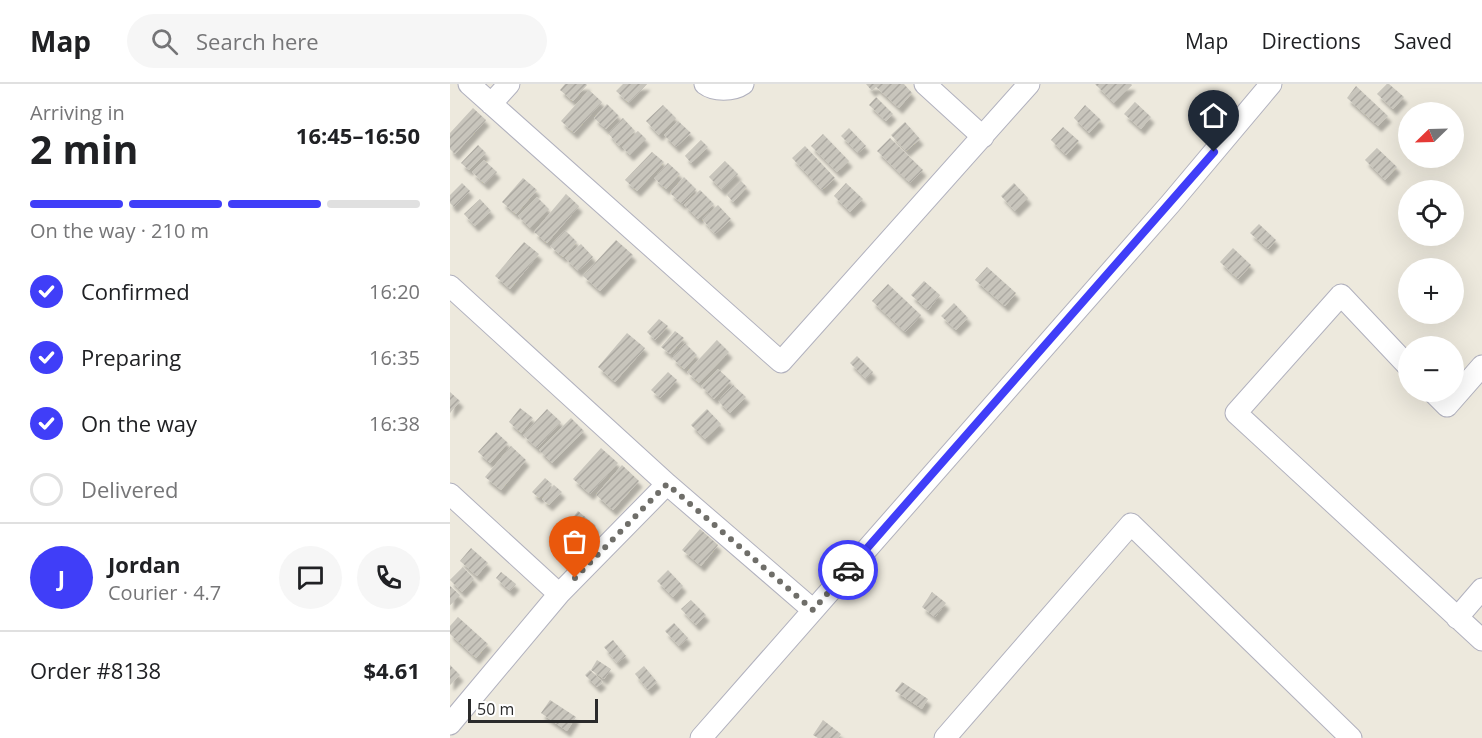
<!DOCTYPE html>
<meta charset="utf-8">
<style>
:root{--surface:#fff;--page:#f6f6f6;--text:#202124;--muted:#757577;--line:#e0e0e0;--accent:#403ef8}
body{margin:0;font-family:"Open Sans",sans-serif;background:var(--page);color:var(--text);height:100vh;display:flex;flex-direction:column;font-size:22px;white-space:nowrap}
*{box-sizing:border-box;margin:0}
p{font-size:20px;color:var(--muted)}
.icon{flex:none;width:33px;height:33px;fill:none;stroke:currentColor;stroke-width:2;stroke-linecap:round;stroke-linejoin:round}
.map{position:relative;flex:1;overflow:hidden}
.panel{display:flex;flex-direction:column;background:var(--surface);width:450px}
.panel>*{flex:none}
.needle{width:39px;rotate:247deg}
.buttons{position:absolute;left:948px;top:18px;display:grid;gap:12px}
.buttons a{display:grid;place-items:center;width:66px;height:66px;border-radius:50%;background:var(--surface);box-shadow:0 6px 24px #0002;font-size:30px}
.scale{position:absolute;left:18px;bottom:15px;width:130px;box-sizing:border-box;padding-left:6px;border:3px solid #2b2b2b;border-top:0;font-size:16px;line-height:21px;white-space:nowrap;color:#2b2b2b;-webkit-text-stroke:4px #fff;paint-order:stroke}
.pin{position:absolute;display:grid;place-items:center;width:51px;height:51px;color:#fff;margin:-62px -26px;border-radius:50% 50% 50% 0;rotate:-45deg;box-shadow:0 0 6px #0007}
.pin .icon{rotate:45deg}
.courier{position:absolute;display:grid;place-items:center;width:60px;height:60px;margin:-30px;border:4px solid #403ef8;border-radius:50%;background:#fff;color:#222;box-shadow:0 2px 8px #0007}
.headline em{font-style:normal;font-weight:700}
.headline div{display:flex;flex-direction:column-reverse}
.headline{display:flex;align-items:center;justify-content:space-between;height:102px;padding:0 30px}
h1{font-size:39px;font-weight:700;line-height:45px}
.bar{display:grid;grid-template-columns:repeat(4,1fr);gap:9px 6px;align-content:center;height:72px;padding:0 30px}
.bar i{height:8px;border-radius:4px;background:var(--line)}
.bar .current{background:var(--accent)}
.bar p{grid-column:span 4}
.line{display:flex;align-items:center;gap:15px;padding:0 30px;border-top:2px solid var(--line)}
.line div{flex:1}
.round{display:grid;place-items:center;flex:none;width:63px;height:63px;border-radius:32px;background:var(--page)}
ol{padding:0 30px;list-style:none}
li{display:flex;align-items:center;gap:18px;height:66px}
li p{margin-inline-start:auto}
li .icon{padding:6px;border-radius:50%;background:var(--accent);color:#fff;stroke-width:4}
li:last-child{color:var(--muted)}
li i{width:33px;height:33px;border:3px solid var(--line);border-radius:50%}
header{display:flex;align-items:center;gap:36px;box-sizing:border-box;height:84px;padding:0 30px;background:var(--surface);border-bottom:2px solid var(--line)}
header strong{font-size:28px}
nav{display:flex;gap:33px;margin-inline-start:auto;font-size:21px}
.search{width:420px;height:54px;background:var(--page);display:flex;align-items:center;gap:15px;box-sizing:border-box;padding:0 21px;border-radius:33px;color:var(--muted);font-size:22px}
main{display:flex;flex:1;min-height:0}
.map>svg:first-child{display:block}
.building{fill:url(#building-hatch);filter:url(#shadow)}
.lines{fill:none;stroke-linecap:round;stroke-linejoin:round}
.minor-casing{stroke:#b1b1be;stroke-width:23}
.minor{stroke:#fff;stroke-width:21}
.done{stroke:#6f6e69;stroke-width:6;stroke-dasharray:0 10.8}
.route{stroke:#403ef8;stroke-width:8}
</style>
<header>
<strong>Map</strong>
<div class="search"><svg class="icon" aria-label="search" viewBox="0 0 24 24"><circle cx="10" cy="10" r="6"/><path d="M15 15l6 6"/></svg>Search here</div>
<nav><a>Map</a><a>Directions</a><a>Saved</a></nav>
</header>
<main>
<section class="panel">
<div class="headline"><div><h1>2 min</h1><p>Arriving in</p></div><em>16:45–16:50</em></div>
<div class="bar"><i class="current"></i><i class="current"></i><i class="current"></i><i></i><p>On the way · 210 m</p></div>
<ol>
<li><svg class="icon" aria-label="check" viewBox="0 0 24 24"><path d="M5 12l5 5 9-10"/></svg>Confirmed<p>16:20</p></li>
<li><svg class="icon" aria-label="check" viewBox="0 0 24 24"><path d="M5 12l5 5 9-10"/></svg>Preparing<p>16:35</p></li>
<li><svg class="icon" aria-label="check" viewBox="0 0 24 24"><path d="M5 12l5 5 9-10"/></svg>On the way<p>16:38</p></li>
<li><i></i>Delivered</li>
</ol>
<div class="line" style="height:108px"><b class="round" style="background:var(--accent);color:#fff">J</b><div><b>Jordan</b><p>Courier · 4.7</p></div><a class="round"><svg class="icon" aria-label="chat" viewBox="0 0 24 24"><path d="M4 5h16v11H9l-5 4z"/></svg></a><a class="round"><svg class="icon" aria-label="phone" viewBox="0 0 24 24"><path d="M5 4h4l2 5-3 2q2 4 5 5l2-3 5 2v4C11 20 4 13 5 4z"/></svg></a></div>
<div class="line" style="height:78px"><div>Order #8138</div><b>$4.61</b></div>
</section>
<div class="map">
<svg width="1032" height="654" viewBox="0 0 1032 654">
<defs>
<pattern id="building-hatch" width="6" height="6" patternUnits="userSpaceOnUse" patternTransform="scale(1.5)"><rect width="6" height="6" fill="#c8c5bc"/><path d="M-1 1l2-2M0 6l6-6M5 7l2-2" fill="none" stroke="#aca9a2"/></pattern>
<filter id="shadow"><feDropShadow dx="3.5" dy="6" stdDeviation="1.5" flood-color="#0004"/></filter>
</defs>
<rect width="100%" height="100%" fill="#ede9dd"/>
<path class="building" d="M115,0H136L137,1L123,17L110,6Z
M173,0H197L179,19L166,7Z
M416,0H454L462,9L449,24L426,3L422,7Z
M645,0H681L682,1L664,19Z
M937,0H939L954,13L943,25L927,10Z
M906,2L938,32L928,42L897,14Z
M139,6L152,18L124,49L111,37Z
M426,13L443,30L436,37L419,21Z
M685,18L701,33L691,45L674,30Z
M157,20L169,32L156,45L144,34Z
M213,21L226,34L209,51L196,37Z
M635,21L651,36L639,49L624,34Z
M23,24L36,36L5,70L0,65V49Z
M173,34L185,47L169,62L158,49Z
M228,37L241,49L226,63L214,51Z
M455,38L470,55L456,67L441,51Z
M613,43L629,57L616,71L601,56Z
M399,44L416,62L408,69L391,52Z
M188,47L196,55L180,71L172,63Z
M373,50L399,77L387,88L361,62Z
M440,54L473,86L460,99L427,67Z
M251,56L258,63L241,79L235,72Z
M28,61L36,69L19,86L11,79Z
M355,62L385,94L372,106L342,74Z
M927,64L947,83L935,96L915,76Z
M202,68L214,78L187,107L175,96Z
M34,76L47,88L35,100L22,88Z
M275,77L288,90L272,106L259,93Z
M218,79L230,90L216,105L204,94Z
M234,93L246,105L232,120L220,109Z
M73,94L87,106L66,130L52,118Z
M291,97L297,103L283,118L277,111Z
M12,99L20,107L4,123L0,119V111Z
M396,99L413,115L400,128L384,112Z
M564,99L578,114L565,127L551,112Z
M250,106L264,120L248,135L234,121Z
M116,110L129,122L97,159L84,148Z
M87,113L99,125L80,144L68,132Z
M30,115L41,127L25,142L14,130Z
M268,121L281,135L265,150L252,135Z
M809,140L826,156L818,165L800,149Z
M115,146L127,158L113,173L100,162Z
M166,156L183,171L150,207L133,192Z
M74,158L89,170L60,205L45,192Z
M131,160L143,173L128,187L115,174Z
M783,164L801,181L788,195L770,178Z
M537,183L566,209L555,222L525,196Z
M474,197L490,211L478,226L461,211Z
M438,200L471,231L455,248L422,217Z
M504,219L518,234L506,246L491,232Z
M209,235L218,242L205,256L197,248Z
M225,247L234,254L220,270L211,263Z
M177,249L195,264L165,298L148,283Z
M267,256L279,268L249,299L237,288Z
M235,259L247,271L234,285L222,274Z
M407,272L423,288L416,295L400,279Z
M268,285L281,297L264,315L251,302Z
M218,288L227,296L210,314L201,306Z
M283,301L296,313L280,329L268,317Z
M0,308L10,317L0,329Z
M70,324L83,334L71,349L59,338Z
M97,325L111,338L87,364L73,351Z
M257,325L271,340L255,355L241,341Z
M121,334L134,347L102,379L89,366Z
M46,348L58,359L40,379L28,368Z
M61,362L76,376L51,406L35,393Z
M151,364L168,379L140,410L123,395Z
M172,381L189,397L163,426L146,411Z
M95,394L102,400L89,414L82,408Z
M104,401L112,408L99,421L92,415Z
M128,427L146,442L119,476L101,462Z
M250,445L268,461L251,482L232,466Z
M21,464L38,479L27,492L10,477Z
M13,483L24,495L12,508L0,496Z
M218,486L233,502L223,513L207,497Z
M51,488L66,500L60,507L46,494Z
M0,502L10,511L0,521Z
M482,508L496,519L485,533L472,523Z
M241,516L256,531L246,541L231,525Z
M8,533L38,560L26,574L0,550V542Z
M224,539L238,554L229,562L215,547Z
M163,556L176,572L167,579L154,563Z
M147,576L161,585L154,595L141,586Z
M0,581L10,591L0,601Z
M194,582L207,598L198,606L185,590Z
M140,586L153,598L147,603L135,591Z
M452,598L478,615L472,625L445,607Z
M100,616L126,633L117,647L91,629Z
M373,636L391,650L388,654H368L363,651Z"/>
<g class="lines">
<g class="minor-casing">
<path id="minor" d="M19,0L331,278L579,0
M255,0C264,7 283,7 293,0
M475,0L533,53
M41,20L59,0
M0,202L217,400L363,526
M958,282L891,211L786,329L1032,556
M983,308L997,322L1032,282
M0,410L109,510
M1007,534L1032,505
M0,640L109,510L217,400
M251,654L721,119L821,0
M495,654L681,440L901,654"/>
</g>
<use href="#minor" class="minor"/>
</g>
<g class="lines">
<path class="done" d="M125,494L217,400L363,526L398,486"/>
<path class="route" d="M398,486L764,68"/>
</g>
</svg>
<div class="buttons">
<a><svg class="needle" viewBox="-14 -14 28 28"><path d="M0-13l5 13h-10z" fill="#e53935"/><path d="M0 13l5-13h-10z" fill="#757577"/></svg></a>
<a><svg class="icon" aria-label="locate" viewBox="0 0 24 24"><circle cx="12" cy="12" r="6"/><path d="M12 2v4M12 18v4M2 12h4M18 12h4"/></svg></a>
<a>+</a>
<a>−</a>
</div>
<div class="scale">50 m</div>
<div class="pin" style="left:125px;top:494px;background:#ea580c"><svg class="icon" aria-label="bag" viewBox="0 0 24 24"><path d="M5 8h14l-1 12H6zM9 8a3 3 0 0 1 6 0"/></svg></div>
<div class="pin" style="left:764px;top:68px;background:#1f2937"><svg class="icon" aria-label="home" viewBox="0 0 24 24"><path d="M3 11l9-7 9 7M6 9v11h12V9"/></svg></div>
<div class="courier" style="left:398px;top:486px"><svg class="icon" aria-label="car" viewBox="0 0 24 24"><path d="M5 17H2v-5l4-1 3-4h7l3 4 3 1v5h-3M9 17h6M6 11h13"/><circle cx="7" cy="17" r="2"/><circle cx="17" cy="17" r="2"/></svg></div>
</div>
</main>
